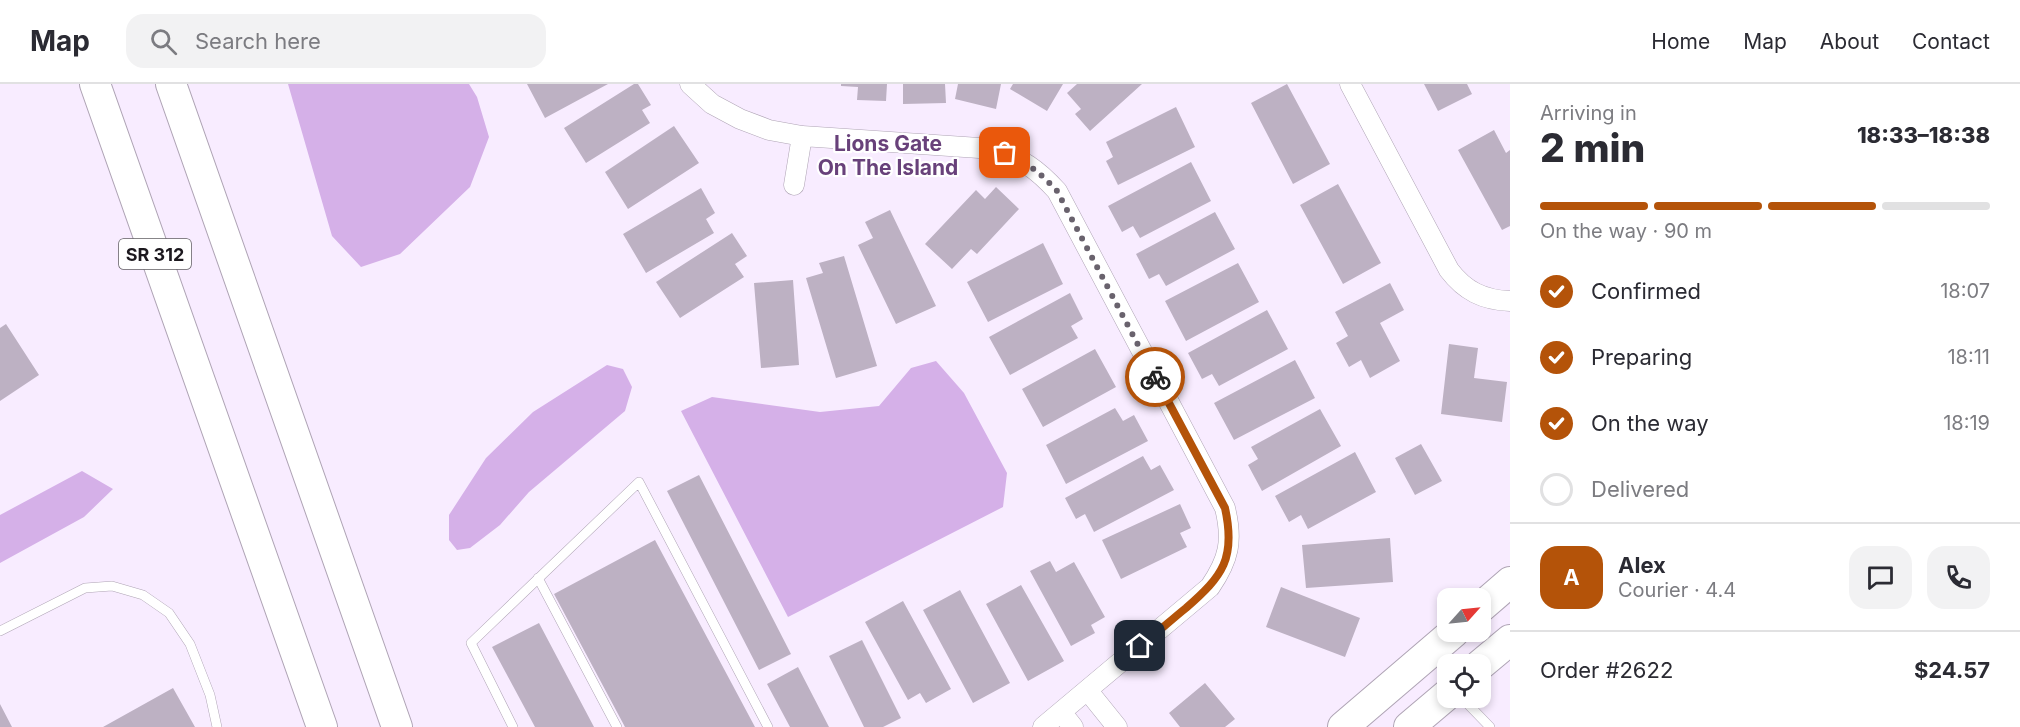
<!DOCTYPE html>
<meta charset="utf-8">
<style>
:root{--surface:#fff;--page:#f2f2f3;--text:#2b2b33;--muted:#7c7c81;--line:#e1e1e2;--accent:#b45309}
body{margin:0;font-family:Inter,sans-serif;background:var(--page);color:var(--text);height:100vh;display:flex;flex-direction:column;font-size:22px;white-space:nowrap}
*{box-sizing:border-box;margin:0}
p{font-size:20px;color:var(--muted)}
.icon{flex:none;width:33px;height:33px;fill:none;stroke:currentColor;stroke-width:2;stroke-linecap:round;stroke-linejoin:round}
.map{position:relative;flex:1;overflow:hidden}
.side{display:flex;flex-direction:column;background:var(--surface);width:510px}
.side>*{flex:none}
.needle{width:39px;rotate:63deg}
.fabs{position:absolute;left:1437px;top:504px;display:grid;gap:12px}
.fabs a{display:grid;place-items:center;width:54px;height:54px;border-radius:12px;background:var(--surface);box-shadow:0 3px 9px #0003;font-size:30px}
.pin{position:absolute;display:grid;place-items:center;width:51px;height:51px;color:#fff;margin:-26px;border-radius:12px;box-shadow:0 3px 9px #0006}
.courier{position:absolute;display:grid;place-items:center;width:60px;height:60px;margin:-30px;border:4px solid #b45309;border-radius:50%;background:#fff;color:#222;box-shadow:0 2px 8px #0007}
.summary em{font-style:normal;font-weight:800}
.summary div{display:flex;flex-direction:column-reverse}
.summary{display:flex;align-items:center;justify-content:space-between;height:102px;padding:0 30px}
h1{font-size:39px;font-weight:800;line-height:45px}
.bar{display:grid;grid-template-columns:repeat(4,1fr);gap:9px 6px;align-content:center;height:72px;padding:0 30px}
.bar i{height:8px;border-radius:4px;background:var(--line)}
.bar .selected{background:var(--accent)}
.bar p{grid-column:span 4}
.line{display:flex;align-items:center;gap:15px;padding:0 30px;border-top:2px solid var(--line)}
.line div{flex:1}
.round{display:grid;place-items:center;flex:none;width:63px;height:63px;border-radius:18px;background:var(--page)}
ol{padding:0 30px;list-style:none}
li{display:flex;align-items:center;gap:18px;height:66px}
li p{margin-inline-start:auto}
li .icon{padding:6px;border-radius:50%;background:var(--accent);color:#fff;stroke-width:4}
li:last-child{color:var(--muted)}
li i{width:33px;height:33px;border:3px solid var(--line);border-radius:50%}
header{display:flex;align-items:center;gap:36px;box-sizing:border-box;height:84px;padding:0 30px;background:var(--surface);border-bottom:2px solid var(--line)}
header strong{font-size:28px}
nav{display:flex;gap:33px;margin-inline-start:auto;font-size:21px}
.search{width:420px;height:54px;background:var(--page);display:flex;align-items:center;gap:15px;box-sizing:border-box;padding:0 21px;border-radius:18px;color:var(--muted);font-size:22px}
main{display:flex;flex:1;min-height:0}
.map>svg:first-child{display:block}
.water{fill:#d5b0e8}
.building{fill:#bdb1c3}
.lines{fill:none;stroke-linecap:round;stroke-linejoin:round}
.lane-casing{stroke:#afa4b5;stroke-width:10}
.street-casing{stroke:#afa4b5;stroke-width:21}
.primary-casing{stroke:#afa4b5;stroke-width:32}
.lane{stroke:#fff;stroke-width:9}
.street{stroke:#fff;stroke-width:20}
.primary{stroke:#fff;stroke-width:30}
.done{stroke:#69626d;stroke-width:6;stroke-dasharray:0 10.8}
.route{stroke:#b45309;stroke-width:8}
.labels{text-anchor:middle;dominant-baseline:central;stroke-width:4.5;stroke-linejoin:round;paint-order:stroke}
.shield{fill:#fff;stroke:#605d62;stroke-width:1.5}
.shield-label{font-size:18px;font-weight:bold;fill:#1c181e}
.neighbourhood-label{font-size:21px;font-weight:bold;fill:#68417a;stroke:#fff}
</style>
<header>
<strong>Map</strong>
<div class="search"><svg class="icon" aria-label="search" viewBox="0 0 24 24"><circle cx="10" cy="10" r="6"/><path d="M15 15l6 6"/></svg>Search here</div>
<nav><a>Home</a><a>Map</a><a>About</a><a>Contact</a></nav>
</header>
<main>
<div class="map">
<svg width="1510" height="643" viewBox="0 0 1510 643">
<rect width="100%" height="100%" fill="#f8ecff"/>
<path class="water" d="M288,0H469L477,13L489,53L470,103L400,170L361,183L332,152Z
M936,277L964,309L1007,389L1003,423L788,533L681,327L712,313L820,328L879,322L911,284Z
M607,281L623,285L632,303L625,327L529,408L500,441L470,464L457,466L449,456V431L486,374L533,328Z
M82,387L113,405L84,433L0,479V431Z"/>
<path class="building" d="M527,0H608L545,34Z
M634,0H638L651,21L642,26L650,39L586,79L564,44Z
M841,0H887L886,17L857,16L858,3L841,2Z
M903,0H945L946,19L903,20Z
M958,0H1001L996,25L955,15Z
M1013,0H1063L1047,27L1010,5Z
M1077,0H1142L1090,47L1075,30L1081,25L1067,9Z
M1287,0L1330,80L1293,100L1251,19Z
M1424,0H1467L1472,10L1438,27Z
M1176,23L1195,63L1118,101L1106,77L1113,73L1106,58Z
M674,42L699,79L628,125L605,88Z
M1494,46L1506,69L1510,66V142L1502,146L1458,66Z
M1191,78L1211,117L1140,154L1133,142L1122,148L1108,122Z
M1338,100L1381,179L1343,200L1300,121Z
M996,103L1019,125L977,170L971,165L952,185L925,160L976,106L985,115Z
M701,104L715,129L706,135L714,149L646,189L623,150Z
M890,126L936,222L896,240L858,161L873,154L865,138Z
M1215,128L1235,165L1166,202L1159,190L1149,195L1136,170Z
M732,149L747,172L735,180L744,193L680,234L656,198Z
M1043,159L1063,200L988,238L967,198Z
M844,172L877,282L836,294L806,194L823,189L819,179Z
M1238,179L1259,218L1186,257L1165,217Z
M793,196L799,281L761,284L754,199Z
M1390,199L1404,226L1380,239L1400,277L1370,294L1361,276L1349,283L1336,259L1348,252L1335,228Z
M1070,209L1083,235L1071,242L1078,254L1010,291L989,253Z
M1267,226L1288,265L1219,302L1212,290L1202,295L1188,269Z
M6,240L39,291L0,317V244Z
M1449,260L1478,264L1474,294L1507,298L1502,338L1441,330Z
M1095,265L1116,303L1043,343L1022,305Z
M1295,276L1315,314L1234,356L1214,319Z
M1115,324L1123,337L1134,331L1148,357L1066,400L1046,361Z
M1320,325L1341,362L1262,407L1248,381L1258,375L1251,363Z
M1421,360L1442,397L1415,411L1395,374Z
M1355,368L1376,408L1308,445L1301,431L1289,438L1275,412Z
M1143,372L1151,386L1160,381L1174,406L1094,448L1085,430L1076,435L1065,414Z
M699,391L791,570L759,586L667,407Z
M1180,420L1191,444L1180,449L1187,463L1121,495L1102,456Z
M1390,454L1393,498L1306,504L1302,461Z
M655,456L755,643H625L554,510Z
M1050,477L1056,488L1074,478L1105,533L1091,541L1095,549L1071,562L1030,487Z
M1021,501L1064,577L1028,597L986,520Z
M1281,503L1360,534L1345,573L1266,543Z
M960,506L1010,599L973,619L923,526Z
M903,517L951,605L926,619L920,609L908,616L865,538Z
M539,539L594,643H535L492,563Z
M862,556L901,634L883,643H864L829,572Z
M798,583L829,643H790L767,600Z
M1205,599L1235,635L1225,643H1180L1169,629Z
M173,604L195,643H103Z
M0,620L12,643H0Z"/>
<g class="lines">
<g class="lane-casing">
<path id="lane" d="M538,494L617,643
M0,547L85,504L112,502L143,511L169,529L190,560L210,611L217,643
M1462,614L1490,643
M513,643L471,559L639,398L768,643"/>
</g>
<g class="street-casing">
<path id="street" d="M690,0L712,20L740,35L769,46L802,52L994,65C1023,76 1036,84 1057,107L1225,424C1233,457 1229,475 1210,503L1043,643
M1350,0L1449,186C1465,207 1483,216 1510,217
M794,101L802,52
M1088,607L1117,643
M1062,629L1073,643"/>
</g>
<g class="primary-casing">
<path id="primary" d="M95,0L322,643
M171,0L397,643
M1480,524L1510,498
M1480,581L1510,556
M1343,643L1454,548
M1409,643L1448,610"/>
</g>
<use href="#lane" class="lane"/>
<use href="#street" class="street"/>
<use href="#primary" class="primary"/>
</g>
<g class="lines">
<path class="done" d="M1005,69C1027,77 1042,91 1057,107L1155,293"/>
<path class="route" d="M1140,562C1156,550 1171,536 1186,524C1223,492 1236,474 1225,424L1155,293"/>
</g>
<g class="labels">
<rect class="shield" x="119" y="155" width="72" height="30" rx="4.5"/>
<g class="shield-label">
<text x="155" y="170">SR 312</text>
</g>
<g class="neighbourhood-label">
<text x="888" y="59">Lions Gate<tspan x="888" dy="24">On The Island</tspan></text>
</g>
</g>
</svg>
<div class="fabs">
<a><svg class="needle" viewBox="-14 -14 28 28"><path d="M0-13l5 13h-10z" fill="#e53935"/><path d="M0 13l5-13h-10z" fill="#7c7c81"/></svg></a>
<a><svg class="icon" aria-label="locate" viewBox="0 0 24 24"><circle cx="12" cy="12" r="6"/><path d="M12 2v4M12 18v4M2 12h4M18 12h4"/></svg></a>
</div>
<div class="pin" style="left:1005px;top:69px;background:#ea580c"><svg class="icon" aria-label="bag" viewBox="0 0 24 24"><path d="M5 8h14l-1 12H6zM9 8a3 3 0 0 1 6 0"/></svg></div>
<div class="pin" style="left:1140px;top:562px;background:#1f2937"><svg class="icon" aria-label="home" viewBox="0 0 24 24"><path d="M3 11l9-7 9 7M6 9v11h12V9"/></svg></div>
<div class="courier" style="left:1155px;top:293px"><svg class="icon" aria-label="bike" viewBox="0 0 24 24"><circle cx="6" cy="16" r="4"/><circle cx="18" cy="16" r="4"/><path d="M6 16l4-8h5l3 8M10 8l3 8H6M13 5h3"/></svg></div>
</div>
<section class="side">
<div class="summary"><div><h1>2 min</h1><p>Arriving in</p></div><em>18:33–18:38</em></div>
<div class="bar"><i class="selected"></i><i class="selected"></i><i class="selected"></i><i></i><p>On the way · 90 m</p></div>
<ol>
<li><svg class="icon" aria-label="check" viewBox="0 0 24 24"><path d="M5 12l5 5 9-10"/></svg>Confirmed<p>18:07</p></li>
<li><svg class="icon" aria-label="check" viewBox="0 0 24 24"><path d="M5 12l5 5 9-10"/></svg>Preparing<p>18:11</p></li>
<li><svg class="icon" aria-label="check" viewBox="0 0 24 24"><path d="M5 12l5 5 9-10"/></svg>On the way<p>18:19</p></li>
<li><i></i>Delivered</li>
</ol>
<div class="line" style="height:108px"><b class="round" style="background:var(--accent);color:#fff">A</b><div><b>Alex</b><p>Courier · 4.4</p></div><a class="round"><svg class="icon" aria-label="chat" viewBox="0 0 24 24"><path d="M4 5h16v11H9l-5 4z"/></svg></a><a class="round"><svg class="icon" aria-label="phone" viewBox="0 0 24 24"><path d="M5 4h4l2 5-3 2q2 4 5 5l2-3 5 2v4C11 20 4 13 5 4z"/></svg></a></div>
<div class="line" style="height:78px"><div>Order #2622</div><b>$24.57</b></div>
</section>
</main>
